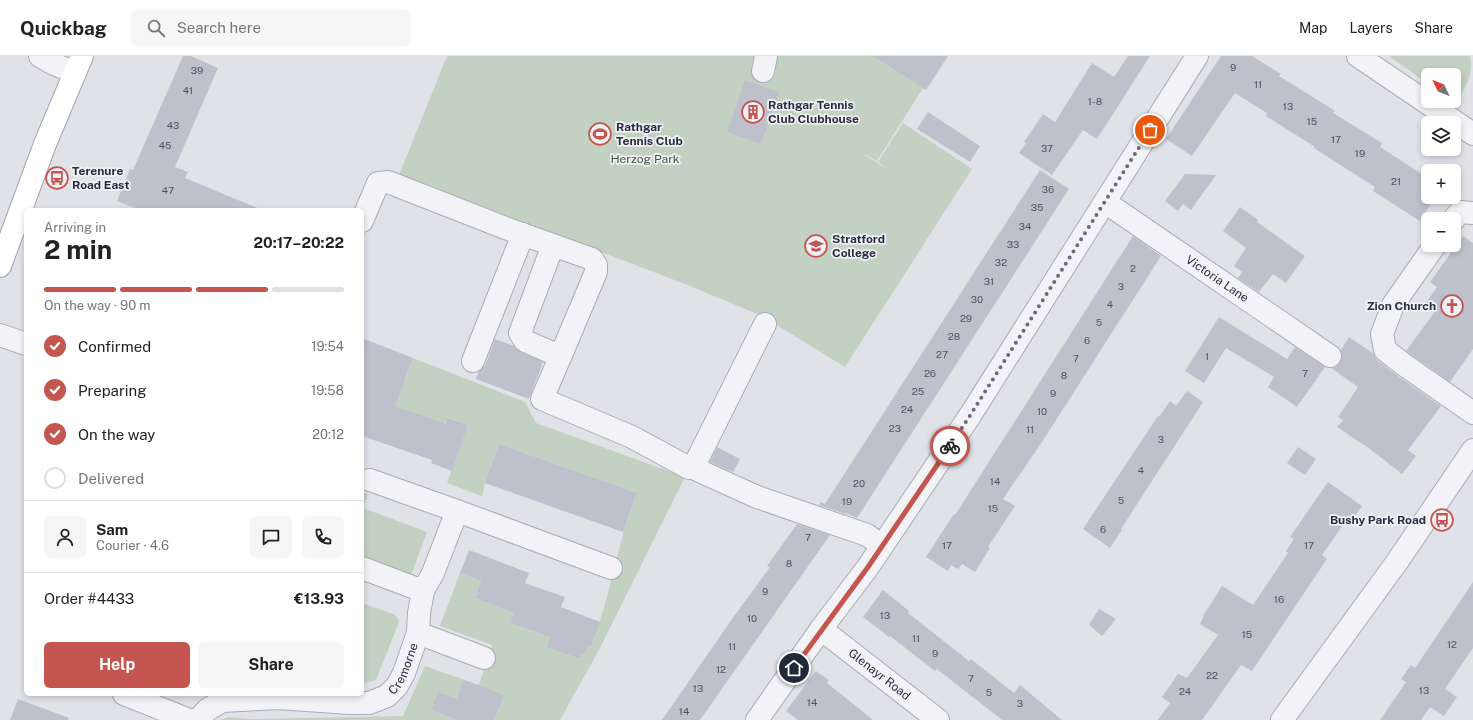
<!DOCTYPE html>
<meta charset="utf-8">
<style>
:root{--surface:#fff;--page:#f6f6f6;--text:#222;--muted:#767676;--line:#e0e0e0;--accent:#c4564f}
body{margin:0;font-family:"Public Sans",sans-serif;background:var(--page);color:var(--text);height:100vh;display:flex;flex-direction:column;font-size:15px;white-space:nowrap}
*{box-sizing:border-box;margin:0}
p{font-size:13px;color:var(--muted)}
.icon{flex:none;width:22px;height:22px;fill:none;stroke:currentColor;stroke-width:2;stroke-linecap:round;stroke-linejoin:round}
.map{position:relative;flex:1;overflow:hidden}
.side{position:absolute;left:24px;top:152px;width:340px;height:488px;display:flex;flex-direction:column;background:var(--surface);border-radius:6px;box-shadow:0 2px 6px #0003}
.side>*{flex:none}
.needle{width:26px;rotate:313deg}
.fabs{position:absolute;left:1421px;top:12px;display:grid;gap:8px}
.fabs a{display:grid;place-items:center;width:40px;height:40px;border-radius:6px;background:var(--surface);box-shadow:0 2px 6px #0003;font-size:20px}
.pin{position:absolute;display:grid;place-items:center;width:34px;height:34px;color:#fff;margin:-17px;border:2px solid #fff;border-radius:50%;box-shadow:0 1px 4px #0007}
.courier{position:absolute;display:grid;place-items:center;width:40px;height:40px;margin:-20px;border:3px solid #c4564f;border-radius:50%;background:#fff;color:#222;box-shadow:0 1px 5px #0007}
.head em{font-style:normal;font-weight:700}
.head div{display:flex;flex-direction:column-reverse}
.head{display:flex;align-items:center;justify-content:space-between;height:68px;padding:0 20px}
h1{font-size:26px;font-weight:700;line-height:30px}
.bar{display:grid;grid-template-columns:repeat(4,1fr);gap:6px 4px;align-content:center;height:48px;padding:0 20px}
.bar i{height:5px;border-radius:3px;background:var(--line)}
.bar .active{background:var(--accent)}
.bar p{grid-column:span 4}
.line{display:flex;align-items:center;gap:10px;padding:0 20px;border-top:1px solid var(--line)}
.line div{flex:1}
.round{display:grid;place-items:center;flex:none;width:42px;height:42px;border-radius:6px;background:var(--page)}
ol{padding:0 20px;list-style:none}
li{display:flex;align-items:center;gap:12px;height:44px}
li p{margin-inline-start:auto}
li .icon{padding:4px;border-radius:50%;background:var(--accent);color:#fff;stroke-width:4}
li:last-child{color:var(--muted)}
li i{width:22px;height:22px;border:2px solid var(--line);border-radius:50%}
.primary-button{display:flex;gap:8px;margin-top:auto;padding:8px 20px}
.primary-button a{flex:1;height:46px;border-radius:6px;background:var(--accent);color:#fff;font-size:16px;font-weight:700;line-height:46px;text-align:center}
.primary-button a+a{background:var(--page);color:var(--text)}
header{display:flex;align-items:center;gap:24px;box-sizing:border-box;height:56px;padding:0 20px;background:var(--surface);border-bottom:1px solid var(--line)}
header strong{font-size:19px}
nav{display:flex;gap:22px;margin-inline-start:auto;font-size:14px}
.search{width:280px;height:36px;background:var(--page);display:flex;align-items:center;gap:10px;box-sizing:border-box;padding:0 14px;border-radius:6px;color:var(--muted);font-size:15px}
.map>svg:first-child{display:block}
.green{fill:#c3d1c2}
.building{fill:#bec0cb}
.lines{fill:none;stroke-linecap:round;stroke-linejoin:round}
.minor-casing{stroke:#a9acb5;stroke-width:24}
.major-casing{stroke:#a1a4b3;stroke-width:24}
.minor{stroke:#f3f3f7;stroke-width:22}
.major{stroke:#fff;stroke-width:22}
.done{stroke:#6a6c7a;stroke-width:4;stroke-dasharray:0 7.2}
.route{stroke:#c4564f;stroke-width:5}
.labels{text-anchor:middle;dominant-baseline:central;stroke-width:3.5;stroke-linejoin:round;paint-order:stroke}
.number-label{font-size:10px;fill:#4f5261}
.poi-label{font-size:12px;font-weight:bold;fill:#2a2d3e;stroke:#f0f1f6;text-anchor:start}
.park-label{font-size:12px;fill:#395939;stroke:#f0f1f6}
.street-label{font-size:12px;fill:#2a2d3e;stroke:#f0f1f6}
</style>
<header>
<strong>Quickbag</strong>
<div class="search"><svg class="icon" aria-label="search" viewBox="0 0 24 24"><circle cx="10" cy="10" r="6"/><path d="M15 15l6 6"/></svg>Search here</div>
<nav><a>Map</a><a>Layers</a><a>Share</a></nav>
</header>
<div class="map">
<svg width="1473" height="664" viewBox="0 0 1473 664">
<rect width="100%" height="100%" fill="#e0e2e8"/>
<path class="green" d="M447,0H880L878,4L923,32L877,105L860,96L887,113L878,106L903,67L972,113L845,311L762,260L685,228L399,119Z
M1389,0H1470C1473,13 1469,26 1462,37L1454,39V19H1428V28Z
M413,302L525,346L536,367L685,421L599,594L560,664H221L228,661L250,663L403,660L425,610L479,629L492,589L440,570L460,517L481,525L475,542L508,554L520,542L510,567L543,579L545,574L556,567L546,591L580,603L582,598L584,599L588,590L591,591C605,554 613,516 623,478C627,464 633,450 637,437L499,388L485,427L482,440L447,427L468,369L448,362L445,368L365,340L362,309L405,325Z
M362,436L368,438L363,452L427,476L411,520L362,502Z
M362,547L393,558L398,562L399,566L376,624L370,626L362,627Z"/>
<path class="building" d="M183,0H191L218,12L175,111L188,116L185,122L262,154H139L117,145L130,113L133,114Z
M872,0H948L926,34Z
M1128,0H1150L1097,83L1083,74L1052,119L1019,97L1026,87L1024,86L1043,58L1055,66L1092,7L1114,21Z
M1221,0H1252L1281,18L1279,20L1335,55L1333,57L1382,87L1380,91L1428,122V141H1435L1420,165L1373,135L1375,131L1314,92L1315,91L1266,60L1267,57L1235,37L1192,100L1166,83Z
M745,24L779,36L761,88L727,76Z
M928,56L980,90L970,106L917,73Z
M1040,114L1069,133L857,462L845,457V458L819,449L821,446L825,448Z
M1185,118L1216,119L1191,154L1183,148L1178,155L1165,145Z
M1240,151L1258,164L1257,166L1305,200L1286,227L1273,218L1259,236L1238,222L1242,216L1234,210L1246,192L1223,175Z
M1133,180L1161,200L1042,386L1003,443L1015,450L988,491L990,492L975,516L962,508L958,513L951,509L948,515L926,501L954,458L955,459Z
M1463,180L1473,187V293L1450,326L1406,295L1436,254L1426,247L1437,231L1430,226Z
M1219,261L1287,303L1295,291L1325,311L1297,351L1268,331L1274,321L1226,292L1204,327L1185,315Z
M1349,281L1374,298L1377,304L1395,318L1441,350L1408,394L1416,400L1402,418L1370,393L1337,371L1343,364L1338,361L1358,331L1331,312L1336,311L1340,307L1342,301L1341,294Z
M362,282L413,302L395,350L446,368L447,362L468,369L452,415L431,407L432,404L362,380Z
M495,283L514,290L520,296L543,306L529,343L476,323L479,315L485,310Z
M1187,335L1203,346L1121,473L1122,474L1110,492L1083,473L1158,360L1159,361L1170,345L1176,350Z
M499,388L637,437L623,476L485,427Z
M717,391L740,403L733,416L710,406Z
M1298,391L1316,403L1305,419L1287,407Z
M1328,426L1362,450L1353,463L1349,460L1322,499L1327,503L1252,615L1241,609L1202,664H1158L1170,647L1162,641L1178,618L1187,622L1218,579L1200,568L1204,560H1203L1222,530L1253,549L1288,497L1286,495L1294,483L1290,481Z
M797,468L830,479L700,664H662L732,563L770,511L767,510Z
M469,494L529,517L525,527L565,541L561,551L600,566L591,591L588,590L584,599L582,598L580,603L546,591L550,581L510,567L514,557L475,542L481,525L460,517Z
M1473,526V592L1445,633L1457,641L1444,660L1430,651L1421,664H1380L1406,626L1401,623L1411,609L1415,612Z
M883,534L909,555L908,557L969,605L971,603L1014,637L1020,629L1062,664H1002L937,613L935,615L890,580L889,581L863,561Z
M1099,553L1116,563L1102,580L1089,569Z
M816,615L829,624L827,627L873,664H798L786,655Z
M464,624L504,639L494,664H458L431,654L438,636L457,643Z
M18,643L69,662L68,664H10Z"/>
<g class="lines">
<g class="minor-casing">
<g id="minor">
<path d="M40,0L52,7L75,17"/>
<path d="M1358,0L1473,78"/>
<path d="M763,15L766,0"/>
<path id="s1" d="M1105,146L1330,300"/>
<path d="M1454,163L1460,156L1473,157"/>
<path d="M362,165L378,127L388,126L508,173L592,203L596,209V216L561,299H557L525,285L520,277L553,189"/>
<path d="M1435,189L1393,249L1382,278L1385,294L1403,308L1473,357"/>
<path d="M0,279L26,288"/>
<path d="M561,299L542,343L632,381L689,412H693L757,441L867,479L882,490"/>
<path d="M473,305L523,178"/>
<path d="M693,412L765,268"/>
<path d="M370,424L457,455L611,512"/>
<path d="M362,512L423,535"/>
<path id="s2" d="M821,573L938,664"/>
<path d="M418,577L484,602"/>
<path d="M124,638L189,664"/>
<path id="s3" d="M198,664L207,654L222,645L279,642L349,647H369L387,640L397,630L404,617L418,577L419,557L423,535L433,517L457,455"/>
<path d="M757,664L821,573L868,511L971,358L1197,0"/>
<path d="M1282,664L1397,506L1473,394"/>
</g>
</g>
<g class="major-casing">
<path id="major" d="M0,210L45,88L82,0"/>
</g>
<use href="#minor" class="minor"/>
<use href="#major" class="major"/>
</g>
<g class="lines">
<path class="done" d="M950,390L971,358L1150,74"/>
<path class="route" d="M794,612L868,511L950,390"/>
</g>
<defs>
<g id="building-ring" transform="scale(1.15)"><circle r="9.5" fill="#f0f1f6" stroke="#c4564f" stroke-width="1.5"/><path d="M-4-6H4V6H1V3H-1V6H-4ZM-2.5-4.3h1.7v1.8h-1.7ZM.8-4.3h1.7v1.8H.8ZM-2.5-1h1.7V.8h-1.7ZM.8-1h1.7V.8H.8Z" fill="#c4564f"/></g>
<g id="stadium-ring" transform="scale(1.15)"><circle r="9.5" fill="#f0f1f6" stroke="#c4564f" stroke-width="1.5"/><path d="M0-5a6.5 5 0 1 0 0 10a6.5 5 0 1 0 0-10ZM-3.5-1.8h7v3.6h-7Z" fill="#c4564f"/></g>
<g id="bus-ring" transform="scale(1.15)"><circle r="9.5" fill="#f0f1f6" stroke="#c4564f" stroke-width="1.5"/><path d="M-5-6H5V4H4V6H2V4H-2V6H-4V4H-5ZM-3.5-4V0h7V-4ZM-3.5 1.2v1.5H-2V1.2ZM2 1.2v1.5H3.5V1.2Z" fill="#c4564f"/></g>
<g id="school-ring" transform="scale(1.15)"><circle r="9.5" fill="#f0f1f6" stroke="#c4564f" stroke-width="1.5"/><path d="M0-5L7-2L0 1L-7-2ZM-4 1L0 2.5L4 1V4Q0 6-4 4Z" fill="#c4564f"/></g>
<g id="church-ring" transform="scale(1.15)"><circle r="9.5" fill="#f0f1f6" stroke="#c4564f" stroke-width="1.5"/><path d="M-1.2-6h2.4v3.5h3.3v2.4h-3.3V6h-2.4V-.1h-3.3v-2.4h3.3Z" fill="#c4564f"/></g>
</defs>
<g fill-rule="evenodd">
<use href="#building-ring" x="753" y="56"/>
<use href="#stadium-ring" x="600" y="78"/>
<use href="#bus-ring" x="57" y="122"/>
<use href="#school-ring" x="816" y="190"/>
<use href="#church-ring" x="1452" y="250"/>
<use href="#bus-ring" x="1442" y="464"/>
</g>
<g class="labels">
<g class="number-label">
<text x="1233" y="11">9</text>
<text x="197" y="14">39</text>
<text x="1258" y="28">11</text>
<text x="188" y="34">41</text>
<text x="1095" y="45">1-8</text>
<text x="1288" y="50">13</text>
<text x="1312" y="65">15</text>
<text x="173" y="69">43</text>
<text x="1336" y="83">17</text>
<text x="165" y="89">45</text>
<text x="1047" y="92">37</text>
<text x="1360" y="97">19</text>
<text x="1396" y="125">21</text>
<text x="1048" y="133">36</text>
<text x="168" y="134">47</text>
<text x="1037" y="151">35</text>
<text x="1025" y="170">34</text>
<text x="1013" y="188">33</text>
<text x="1001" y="206">32</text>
<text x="1133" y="212">2</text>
<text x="989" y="225">31</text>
<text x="1121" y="230">3</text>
<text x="977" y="243">30</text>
<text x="1110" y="248">4</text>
<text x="966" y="262">29</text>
<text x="1099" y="266">5</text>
<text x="954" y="280">28</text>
<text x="1087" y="284">6</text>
<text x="942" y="298">27</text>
<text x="1207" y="300">1</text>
<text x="1076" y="302">7</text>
<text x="930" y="317">26</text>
<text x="1305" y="317">7</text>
<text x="1064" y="319">8</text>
<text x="918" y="335">25</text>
<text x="1053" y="337">9</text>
<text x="907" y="353">24</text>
<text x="1042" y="355">10</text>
<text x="895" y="372">23</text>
<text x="1030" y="373">11</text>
<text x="1161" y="383">3</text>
<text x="1141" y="414">4</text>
<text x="995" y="425">14</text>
<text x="859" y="427">20</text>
<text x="1121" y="444">5</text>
<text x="847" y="445">19</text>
<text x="993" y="452">15</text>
<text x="1103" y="473">6</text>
<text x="808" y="481">7</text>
<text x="947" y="489">17</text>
<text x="1309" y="489">17</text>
<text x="789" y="507">8</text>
<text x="765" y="535">9</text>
<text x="1279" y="543">16</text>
<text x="885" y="559">13</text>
<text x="752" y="562">10</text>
<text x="1247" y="578">15</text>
<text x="916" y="582">11</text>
<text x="1452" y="588">12</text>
<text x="732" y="590">11</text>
<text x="935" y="597">9</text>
<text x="721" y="613">12</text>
<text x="1212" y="619">22</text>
<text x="971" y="622">7</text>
<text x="698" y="632">13</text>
<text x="1424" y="634">13</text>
<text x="1185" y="635">24</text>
<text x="989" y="636">5</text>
<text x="812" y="646">14</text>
<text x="1020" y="647">3</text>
<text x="684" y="655">14</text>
</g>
<g class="poi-label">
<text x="768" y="49">Rathgar Tennis<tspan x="768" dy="14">Club Clubhouse</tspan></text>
<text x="616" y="71">Rathgar<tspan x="616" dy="14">Tennis Club</tspan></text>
<text x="72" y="115">Terenure<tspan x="72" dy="14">Road East</tspan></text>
<text x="832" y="183">Stratford<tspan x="832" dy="14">College</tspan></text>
<text x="1436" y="250" text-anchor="end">Zion Church</text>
<text x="1426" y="464" text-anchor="end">Bushy Park Road</text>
</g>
<g class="park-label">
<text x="645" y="103">Herzog Park</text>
</g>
<g class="street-label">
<text stroke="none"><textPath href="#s1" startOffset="136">Victoria Lane</textPath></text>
<text stroke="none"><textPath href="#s3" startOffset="230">Cremorne</textPath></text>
<text stroke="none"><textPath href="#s2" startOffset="74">Glenayr Road</textPath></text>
</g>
</g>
</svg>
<div class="fabs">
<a><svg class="needle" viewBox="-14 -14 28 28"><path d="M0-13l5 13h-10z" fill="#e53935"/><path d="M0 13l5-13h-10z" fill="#767676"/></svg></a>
<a><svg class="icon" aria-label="layers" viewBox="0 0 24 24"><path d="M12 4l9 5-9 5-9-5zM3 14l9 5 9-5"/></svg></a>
<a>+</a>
<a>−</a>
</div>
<div class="pin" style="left:1150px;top:74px;background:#ea580c"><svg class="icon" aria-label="bag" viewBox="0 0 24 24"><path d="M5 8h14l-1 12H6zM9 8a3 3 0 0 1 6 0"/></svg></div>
<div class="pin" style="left:794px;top:612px;background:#1f2937"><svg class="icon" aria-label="home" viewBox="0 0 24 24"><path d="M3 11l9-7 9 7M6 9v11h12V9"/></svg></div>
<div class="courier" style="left:950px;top:390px"><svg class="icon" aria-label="bike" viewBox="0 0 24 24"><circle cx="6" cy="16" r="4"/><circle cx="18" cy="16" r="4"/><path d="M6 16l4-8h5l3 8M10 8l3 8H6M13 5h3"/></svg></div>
<section class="side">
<div class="head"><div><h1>2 min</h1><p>Arriving in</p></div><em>20:17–20:22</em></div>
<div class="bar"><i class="active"></i><i class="active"></i><i class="active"></i><i></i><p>On the way · 90 m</p></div>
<ol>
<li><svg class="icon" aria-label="check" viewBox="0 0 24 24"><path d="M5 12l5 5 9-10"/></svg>Confirmed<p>19:54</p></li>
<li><svg class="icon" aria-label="check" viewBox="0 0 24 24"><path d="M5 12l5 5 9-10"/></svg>Preparing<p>19:58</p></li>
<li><svg class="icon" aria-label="check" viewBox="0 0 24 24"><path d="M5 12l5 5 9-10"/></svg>On the way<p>20:12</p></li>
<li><i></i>Delivered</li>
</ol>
<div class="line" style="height:72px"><a class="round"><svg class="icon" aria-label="person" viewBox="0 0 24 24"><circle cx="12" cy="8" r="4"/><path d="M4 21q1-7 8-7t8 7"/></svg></a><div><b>Sam</b><p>Courier · 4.6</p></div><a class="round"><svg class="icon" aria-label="chat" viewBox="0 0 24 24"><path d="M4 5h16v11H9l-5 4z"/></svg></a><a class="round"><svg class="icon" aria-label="phone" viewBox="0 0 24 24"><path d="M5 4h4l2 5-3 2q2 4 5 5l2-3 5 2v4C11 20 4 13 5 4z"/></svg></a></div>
<div class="line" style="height:52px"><div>Order #4433</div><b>€13.93</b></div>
<div class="primary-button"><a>Help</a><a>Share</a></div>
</section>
</div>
